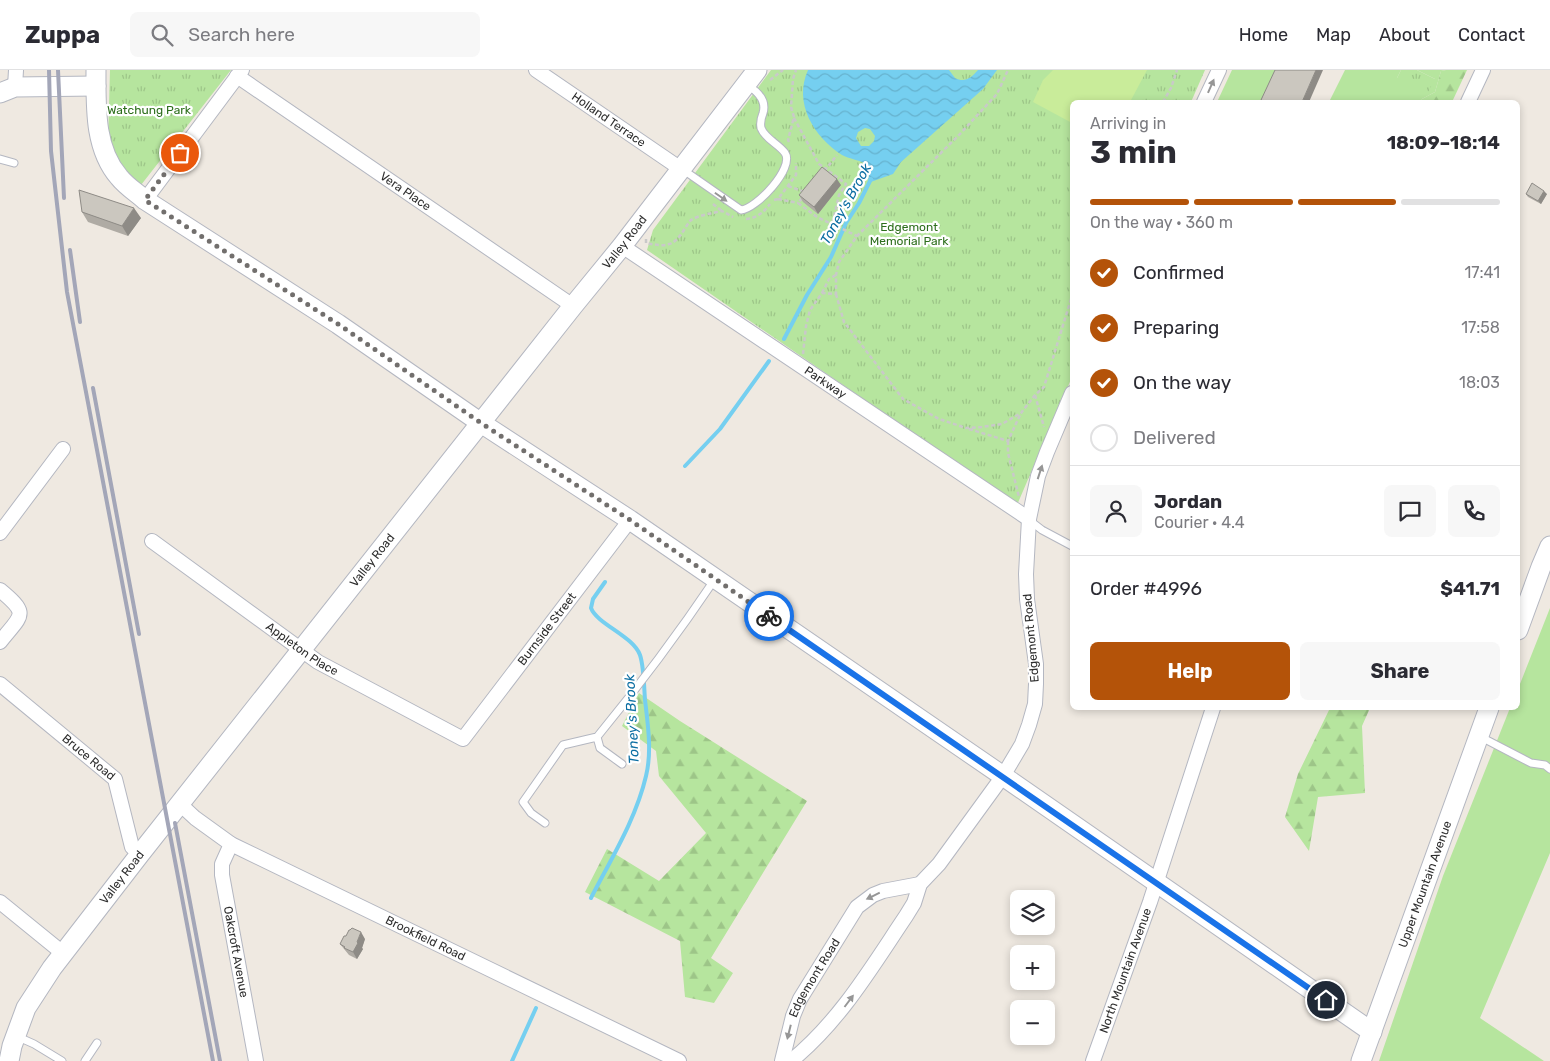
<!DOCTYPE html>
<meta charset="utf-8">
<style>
:root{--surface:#fff;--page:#f7f7f7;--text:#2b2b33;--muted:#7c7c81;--line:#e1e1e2;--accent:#b45309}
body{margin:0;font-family:Rubik,sans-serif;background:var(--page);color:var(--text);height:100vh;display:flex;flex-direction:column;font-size:19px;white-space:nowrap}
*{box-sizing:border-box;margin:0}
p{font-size:16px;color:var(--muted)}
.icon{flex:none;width:28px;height:28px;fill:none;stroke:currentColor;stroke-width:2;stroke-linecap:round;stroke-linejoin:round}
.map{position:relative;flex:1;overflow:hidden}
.side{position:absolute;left:1070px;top:30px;width:450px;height:610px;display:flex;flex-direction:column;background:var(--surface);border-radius:8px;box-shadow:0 2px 8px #0003}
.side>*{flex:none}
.tools{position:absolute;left:1010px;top:820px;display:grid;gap:10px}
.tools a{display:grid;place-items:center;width:45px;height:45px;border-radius:8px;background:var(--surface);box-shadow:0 2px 8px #0003;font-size:25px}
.pin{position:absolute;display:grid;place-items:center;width:42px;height:42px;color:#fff;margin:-21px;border:2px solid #fff;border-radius:50%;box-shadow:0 1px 5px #0007}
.courier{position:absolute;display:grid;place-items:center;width:50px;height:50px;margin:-25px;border:4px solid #1a73e8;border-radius:50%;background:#fff;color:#222;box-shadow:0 1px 6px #0007}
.head em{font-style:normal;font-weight:700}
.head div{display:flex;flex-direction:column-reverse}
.head{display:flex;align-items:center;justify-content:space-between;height:85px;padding:0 20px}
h1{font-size:32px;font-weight:700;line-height:38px}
.bar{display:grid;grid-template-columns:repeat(4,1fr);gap:8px 5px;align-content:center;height:60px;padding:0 20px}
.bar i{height:6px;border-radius:4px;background:var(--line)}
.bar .on{background:var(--accent)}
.bar p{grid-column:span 4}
.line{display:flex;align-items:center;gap:12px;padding:0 20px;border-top:1px solid var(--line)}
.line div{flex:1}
.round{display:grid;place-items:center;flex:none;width:52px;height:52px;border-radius:8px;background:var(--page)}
ol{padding:0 20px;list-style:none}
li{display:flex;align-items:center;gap:15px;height:55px}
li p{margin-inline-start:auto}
li .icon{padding:5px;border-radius:50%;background:var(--accent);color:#fff;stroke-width:4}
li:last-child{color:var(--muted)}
li i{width:28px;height:28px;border:2px solid var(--line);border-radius:50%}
.primary-button{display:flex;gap:10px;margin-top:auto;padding:10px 20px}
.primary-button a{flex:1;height:58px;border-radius:8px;background:var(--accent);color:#fff;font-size:20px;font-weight:700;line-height:58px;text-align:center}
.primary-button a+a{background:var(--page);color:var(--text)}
header{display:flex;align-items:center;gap:30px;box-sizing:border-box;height:70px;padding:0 25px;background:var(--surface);border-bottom:1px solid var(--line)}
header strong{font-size:24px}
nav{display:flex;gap:28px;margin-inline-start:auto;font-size:18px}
.search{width:350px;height:45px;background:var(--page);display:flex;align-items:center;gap:12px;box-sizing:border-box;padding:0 18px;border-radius:8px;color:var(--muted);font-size:19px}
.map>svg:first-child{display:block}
.grass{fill:#b6e59e}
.forest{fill:url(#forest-firs)}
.park{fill:url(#park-tufts)}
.pitch{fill:#c9ec9a}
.water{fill:url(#water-waves);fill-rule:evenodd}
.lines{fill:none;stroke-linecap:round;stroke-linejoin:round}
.stream{stroke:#75cff0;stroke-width:4}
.lane-casing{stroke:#b4b7c1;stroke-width:9}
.street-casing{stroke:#b4b7c1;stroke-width:16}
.secondary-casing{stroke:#b4b7c1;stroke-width:21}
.path{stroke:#c9c9c9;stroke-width:2.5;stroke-dasharray:4 2.5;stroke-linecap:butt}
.lane{stroke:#fff;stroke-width:7}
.street{stroke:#fff;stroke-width:14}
.secondary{stroke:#fff;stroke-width:19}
.rail{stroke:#a3a6b8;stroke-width:4}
.wall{fill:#afaba4}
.shaded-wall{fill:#8e8b86}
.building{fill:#cbc7bf;stroke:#8e8b86}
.oneway{fill:#969696}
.done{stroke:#726f6d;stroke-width:5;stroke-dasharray:0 9}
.route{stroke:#1a73e8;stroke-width:6}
.labels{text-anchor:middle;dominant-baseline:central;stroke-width:4.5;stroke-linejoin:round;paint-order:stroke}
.park-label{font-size:12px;fill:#2c6e1b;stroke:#fff}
.street-label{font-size:12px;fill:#2e2e2e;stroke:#fff}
.water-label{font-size:14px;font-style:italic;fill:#0d6fa3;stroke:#fff}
</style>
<header>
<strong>Zuppa</strong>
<div class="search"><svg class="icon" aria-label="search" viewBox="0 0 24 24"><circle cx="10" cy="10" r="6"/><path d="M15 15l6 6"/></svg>Search here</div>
<nav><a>Home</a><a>Map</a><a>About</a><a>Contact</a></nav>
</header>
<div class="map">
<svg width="1550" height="991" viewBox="0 0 1550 991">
<defs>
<pattern id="forest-firs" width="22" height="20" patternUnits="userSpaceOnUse" patternTransform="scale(1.25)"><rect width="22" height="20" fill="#b6e59e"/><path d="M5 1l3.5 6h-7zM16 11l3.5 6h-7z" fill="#9dc588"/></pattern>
<pattern id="park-tufts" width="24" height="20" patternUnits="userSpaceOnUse" patternTransform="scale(1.25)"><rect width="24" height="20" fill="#b6e59e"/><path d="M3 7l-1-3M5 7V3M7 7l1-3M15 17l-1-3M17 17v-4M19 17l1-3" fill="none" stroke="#9dc588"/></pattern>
<pattern id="water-waves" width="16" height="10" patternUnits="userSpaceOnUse" patternTransform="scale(1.25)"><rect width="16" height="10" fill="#75cff0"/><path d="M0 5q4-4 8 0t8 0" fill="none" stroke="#66b2ce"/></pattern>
</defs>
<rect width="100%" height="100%" fill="#efe9e1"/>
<path class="grass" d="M1232,0H1282L1268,32H1217Z
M1345,0H1401L1397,8L1435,9L1417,0H1446L1441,1L1435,22L1422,29L1421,32H1329Z
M1550,538V783L1480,948L1544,991H1379L1443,806L1510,638H1518V619Z"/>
<path class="forest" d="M1446,0H1467L1452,32H1421L1422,29L1435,22L1441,1Z
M639,623L680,651L807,731L711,888L733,903L714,933L685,927L680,871L585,822L607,779L659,811L706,763L659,706L656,681L622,656Z
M1330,638H1370L1362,656L1365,723L1318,727L1309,781L1285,747L1298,704Z"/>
<path class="park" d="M110,0H231L141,115L115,90L108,72Z
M771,0H1205L1191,32H1072V307L1017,435L647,180L653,160Z
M1401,0H1417L1435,9L1427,24L1397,8Z"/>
<path class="pitch" d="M1053,0H1147L1130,32H1072V53L1033,32L1043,10Z"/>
<path class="water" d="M808,0H949L955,8C965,13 971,8 978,0H997L983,19L901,92L893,104L868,113C868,107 871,99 867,95C862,90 848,89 842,85C814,67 793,33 808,0ZM865,58L870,59L875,66L874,71L869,76H861L856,68L858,62Z"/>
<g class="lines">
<path class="stream" d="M784,269L807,225L831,187L846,153L859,133L871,109
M685,396L720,359L769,291
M591,828C611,789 636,749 646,706C652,682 648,655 645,630C644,617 644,597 640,585C633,566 597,554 591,538L593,529L605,512
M512,991L536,938"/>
<g class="lane-casing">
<path id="lane" d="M0,89L14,93
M682,99L741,140C756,139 795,98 785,83C779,74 765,69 761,58C760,53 761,48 763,43C767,30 757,21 747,15
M1029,450L1042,460L1072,476
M1479,666L1531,693L1545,695L1550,699
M622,694L600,678L597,667C639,616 678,564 715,509
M545,753L531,743L523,732L563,675L597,667
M16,966L34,974L62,991
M85,991L97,973"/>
</g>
<g class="street-casing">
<g id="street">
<path id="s1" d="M536,0L681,99"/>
<path id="s2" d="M237,6L573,236"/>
<path d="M15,17L16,0"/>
<path d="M1204,32L1219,0"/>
<path d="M1468,32L1483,0"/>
<path d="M145,130L242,0"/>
<path id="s3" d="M622,176L1029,449"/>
<path d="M0,463L63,379"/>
<path id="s4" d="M152,471L318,592L463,669L630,450"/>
<path d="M0,520C30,545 22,544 0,572"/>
<path id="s5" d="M0,614L115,709L132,777L140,784"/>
<path id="s6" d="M180,734L195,748L231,774L679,991"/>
<path id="s7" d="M231,774L222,794V805L256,991"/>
<path d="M0,832L64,884"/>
<path id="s8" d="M782,991L793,946L800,929L857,837L873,825L883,821L920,814"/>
<path d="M791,991C840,951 871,898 906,846L914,833L920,814L939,794L1003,706L1022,674L1029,655L1035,634L1036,614V594L1027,529L1026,504L1029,449L1038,406L1047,382L1072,323"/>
<path id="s9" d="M1093,991L1150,832L1213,638"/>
</g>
</g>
<g class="secondary-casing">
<g id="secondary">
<path d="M96,0C96,36 94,78 119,107C126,116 137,123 145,130L338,254L481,353L630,450L1003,706L1372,962"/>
<path d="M0,23L15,17L96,16"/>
<path d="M1518,560L1541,497L1550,476"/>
<path id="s10" d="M9,991L12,976L26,938L52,898L140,784L573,236L622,176L757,0"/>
<path id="s11" d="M1361,991L1489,638"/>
</g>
</g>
<path class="path" d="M770,10L783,0
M1163,32L1171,18L1177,0
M794,48L819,94L826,99L837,85
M789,72L788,70L794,47L791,37L793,9L796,0
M824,101L826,99L846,114L839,125L832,155
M788,116L805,122
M802,128L798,133L817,147L857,166
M778,129L798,133
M774,130L778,129L796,105V93
M713,134L722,141
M746,149C757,148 764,142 770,134
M646,169V173C666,177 673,177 684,160C686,157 688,153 691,150C699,145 713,143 722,141L733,147
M822,223L829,209L836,205
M836,224L844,252L903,329L939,349L966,358L982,357L1002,354L1021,343L1035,325L1044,317L1072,226
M803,284L806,256L810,240L822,223L836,224V205L839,192L857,166L959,65L997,24L1008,0
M1035,325L1044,357
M969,359L1008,371L1020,345
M1008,371V383L1019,427"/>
<use href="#lane" class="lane"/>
<use href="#street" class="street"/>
<use href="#secondary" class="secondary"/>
<path class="rail" d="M49,0L51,81L67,222L213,991
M58,0L64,128
M70,180L80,252
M93,318L139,564
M175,753L220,991"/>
</g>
<path class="wall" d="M841,115L818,144L803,132L799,125Z
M1526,124H1547L1541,134L1528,127Z
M82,142L141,148L128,166L88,152Z
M365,869L362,878L363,879L357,889L349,885L340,874Z"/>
<path class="shaded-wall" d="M1316,0H1323L1309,32H1302Z
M837,109L841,115L818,144L814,137Z
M1544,121L1547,124L1541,134L1538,131Z
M134,138L141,148L128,166L122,156Z
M361,862L365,869L362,878L363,879L357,889L353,882Z"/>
<path class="building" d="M1275,0H1316L1302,32H1266L1261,30Z
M822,97L837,109L814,137L799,125Z
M1532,113L1544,121L1538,131L1526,124Z
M79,120L134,138L122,156L82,142Z
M352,858L361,862L357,872L358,873L353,882L344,878L345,877L340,874L344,866H346L349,860H350Z"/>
<defs><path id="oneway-solid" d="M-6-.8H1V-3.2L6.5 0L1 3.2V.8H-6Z" transform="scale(1.25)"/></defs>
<g class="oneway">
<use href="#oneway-solid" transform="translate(1211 16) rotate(-66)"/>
<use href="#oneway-solid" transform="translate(721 127) rotate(35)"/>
<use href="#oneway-solid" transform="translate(1040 402) rotate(-72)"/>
<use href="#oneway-solid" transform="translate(873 826) rotate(154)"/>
<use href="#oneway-solid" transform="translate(849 931) rotate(-53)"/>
<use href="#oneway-solid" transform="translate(789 962) rotate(104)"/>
</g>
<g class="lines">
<path class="done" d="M180,83L145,130L338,254L481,353L630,450L769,546"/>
<path class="route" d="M769,546L1326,930"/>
</g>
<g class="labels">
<g class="park-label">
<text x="149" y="40">Watchung Park</text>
<text x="909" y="157">Edgemont<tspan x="909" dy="14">Memorial Park</tspan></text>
</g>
<g class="street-label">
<text stroke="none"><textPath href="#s1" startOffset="88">Holland Terrace</textPath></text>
<text stroke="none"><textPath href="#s2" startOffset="204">Vera Place</textPath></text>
<text stroke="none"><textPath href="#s10" startOffset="1028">Valley Road</textPath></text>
<text stroke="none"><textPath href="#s3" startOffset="245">Parkway</textPath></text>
<text stroke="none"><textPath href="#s10" startOffset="622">Valley Road</textPath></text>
<text stroke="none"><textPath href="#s4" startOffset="508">Burnside Street</textPath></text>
<text transform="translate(1031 568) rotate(-95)">Edgemont Road</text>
<text stroke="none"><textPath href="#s4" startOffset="185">Appleton Place</textPath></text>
<text stroke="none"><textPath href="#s5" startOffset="115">Bruce Road</textPath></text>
<text stroke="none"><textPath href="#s10" startOffset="218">Valley Road</textPath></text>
<text stroke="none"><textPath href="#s11" startOffset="188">Upper Mountain Avenue</textPath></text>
<text stroke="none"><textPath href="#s6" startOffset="281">Brookfield Road</textPath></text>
<text stroke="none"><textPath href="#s7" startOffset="111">Oakcroft Avenue</textPath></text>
<text stroke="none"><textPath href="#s9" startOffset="96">North Mountain Avenue</textPath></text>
<text stroke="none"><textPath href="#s8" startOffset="90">Edgemont Road</textPath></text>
</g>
<g class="water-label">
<text transform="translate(846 134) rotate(-61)">Toney's Brook</text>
<text transform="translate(632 649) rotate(-93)">Toney's Brook</text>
</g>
</g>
</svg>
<div class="tools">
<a><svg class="icon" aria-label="layers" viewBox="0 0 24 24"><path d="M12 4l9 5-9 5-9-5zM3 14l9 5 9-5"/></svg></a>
<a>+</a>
<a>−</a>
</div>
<div class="pin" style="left:180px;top:83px;background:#ea580c"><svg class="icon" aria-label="bag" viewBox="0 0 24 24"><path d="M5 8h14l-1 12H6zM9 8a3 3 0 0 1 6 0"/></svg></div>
<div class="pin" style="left:1326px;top:930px;background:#1f2937"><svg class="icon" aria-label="home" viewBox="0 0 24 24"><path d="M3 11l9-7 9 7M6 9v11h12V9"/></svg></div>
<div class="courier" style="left:769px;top:546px"><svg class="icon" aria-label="bike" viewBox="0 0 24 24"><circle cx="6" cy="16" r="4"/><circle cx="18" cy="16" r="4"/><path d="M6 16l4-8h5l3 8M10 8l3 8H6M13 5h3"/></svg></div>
<section class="side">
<div class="head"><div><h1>3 min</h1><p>Arriving in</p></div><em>18:09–18:14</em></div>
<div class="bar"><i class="on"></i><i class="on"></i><i class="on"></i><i></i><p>On the way · 360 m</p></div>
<ol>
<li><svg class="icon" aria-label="check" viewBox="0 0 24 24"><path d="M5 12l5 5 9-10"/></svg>Confirmed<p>17:41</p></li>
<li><svg class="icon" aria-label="check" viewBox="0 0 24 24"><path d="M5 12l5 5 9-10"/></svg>Preparing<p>17:58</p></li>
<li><svg class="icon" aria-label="check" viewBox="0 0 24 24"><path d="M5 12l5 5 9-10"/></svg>On the way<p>18:03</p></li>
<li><i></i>Delivered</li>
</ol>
<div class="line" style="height:90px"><a class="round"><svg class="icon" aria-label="person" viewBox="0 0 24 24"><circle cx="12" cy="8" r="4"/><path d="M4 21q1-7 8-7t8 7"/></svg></a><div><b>Jordan</b><p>Courier · 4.4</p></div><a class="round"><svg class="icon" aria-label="chat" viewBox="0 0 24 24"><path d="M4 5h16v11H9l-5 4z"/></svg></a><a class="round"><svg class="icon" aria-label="phone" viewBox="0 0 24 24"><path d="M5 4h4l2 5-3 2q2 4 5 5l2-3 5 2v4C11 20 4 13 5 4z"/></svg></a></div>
<div class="line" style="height:65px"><div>Order #4996</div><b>$41.71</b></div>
<div class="primary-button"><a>Help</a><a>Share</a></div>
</section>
</div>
